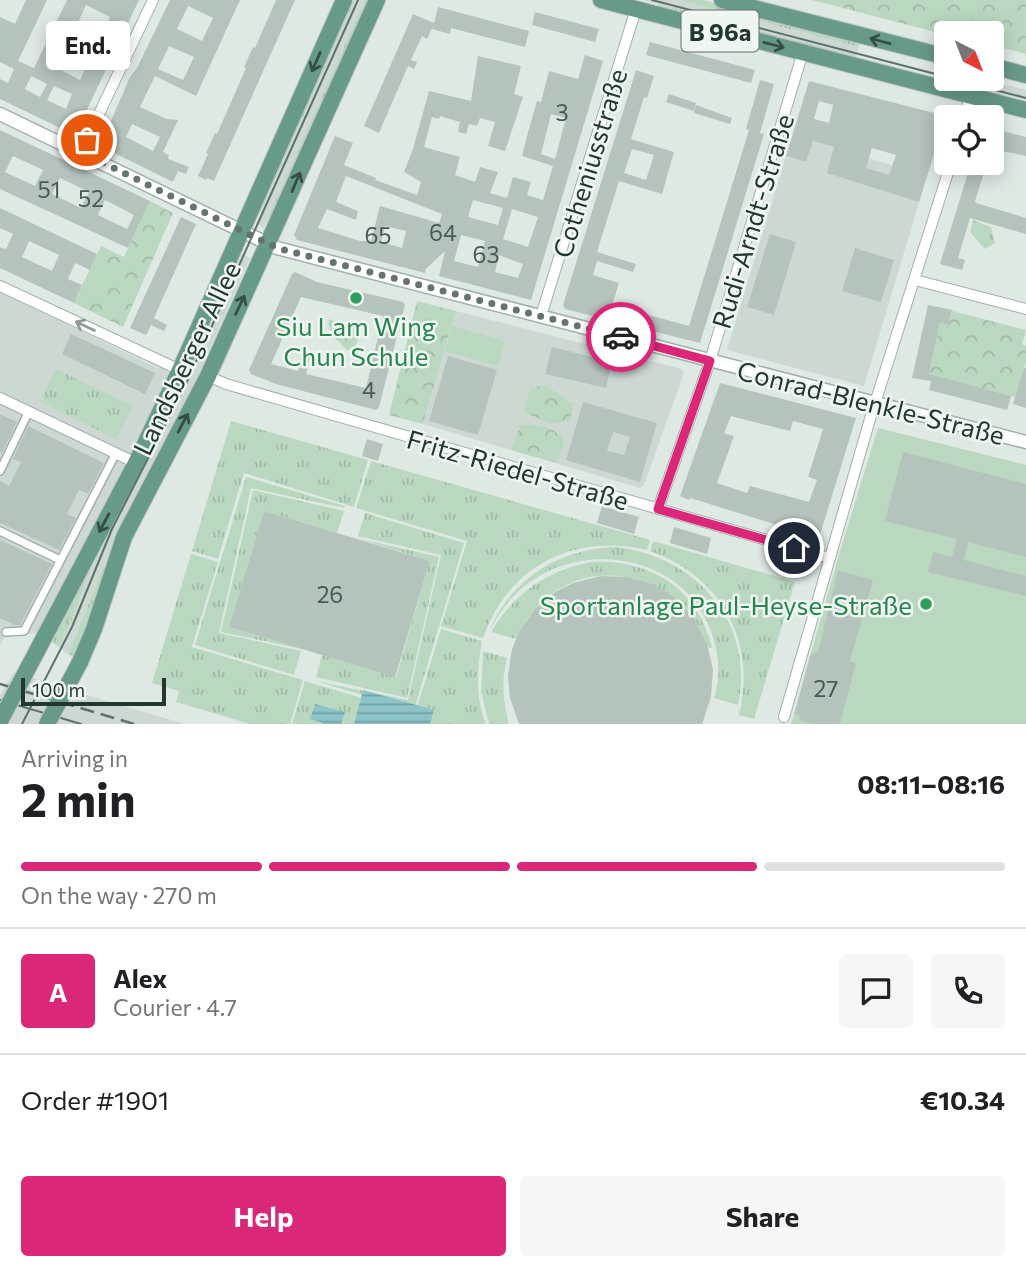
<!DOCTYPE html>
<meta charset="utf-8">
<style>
:root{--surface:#fff;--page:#f6f6f6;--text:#202124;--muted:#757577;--line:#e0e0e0;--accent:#db2777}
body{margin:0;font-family:Commissioner,sans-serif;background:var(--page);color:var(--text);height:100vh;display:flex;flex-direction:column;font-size:26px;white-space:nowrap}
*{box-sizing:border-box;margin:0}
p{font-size:23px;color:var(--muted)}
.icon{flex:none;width:38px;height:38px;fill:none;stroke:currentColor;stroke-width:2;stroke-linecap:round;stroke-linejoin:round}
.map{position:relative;height:724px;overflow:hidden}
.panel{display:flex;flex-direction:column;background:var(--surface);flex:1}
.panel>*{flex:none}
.needle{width:46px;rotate:138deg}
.buttons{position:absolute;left:934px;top:21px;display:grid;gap:14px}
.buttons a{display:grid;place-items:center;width:70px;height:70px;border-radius:7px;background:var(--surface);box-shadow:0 4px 18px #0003;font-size:35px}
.scale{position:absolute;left:21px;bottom:18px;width:145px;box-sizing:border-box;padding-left:7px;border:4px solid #223730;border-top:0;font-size:19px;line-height:24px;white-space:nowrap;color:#223730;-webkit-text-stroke:5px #eff6f2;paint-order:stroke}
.pin{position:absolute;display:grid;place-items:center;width:60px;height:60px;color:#fff;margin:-30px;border:4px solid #fff;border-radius:50%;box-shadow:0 2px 7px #0007}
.courier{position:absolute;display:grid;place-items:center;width:70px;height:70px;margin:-35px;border:5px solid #db2777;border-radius:50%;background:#fff;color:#222;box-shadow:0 2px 9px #0007}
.bubble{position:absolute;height:49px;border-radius:7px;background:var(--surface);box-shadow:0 4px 18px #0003;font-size:23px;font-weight:700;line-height:49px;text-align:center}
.overview em{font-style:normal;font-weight:700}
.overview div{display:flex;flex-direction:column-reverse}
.overview{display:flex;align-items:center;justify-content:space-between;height:119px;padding:0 21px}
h1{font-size:46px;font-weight:700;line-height:52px}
.bar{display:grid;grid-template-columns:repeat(4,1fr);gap:10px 7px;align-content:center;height:84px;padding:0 21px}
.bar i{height:9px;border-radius:5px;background:var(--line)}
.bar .on{background:var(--accent)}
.bar p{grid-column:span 4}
.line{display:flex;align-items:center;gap:18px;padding:0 21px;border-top:2px solid var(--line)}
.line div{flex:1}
.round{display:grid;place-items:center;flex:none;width:74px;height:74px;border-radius:7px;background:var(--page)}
.cta{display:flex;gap:14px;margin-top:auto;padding:14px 21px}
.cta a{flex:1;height:80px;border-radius:7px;background:var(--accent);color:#fff;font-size:28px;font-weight:700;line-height:80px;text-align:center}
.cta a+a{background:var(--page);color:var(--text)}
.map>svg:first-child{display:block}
.built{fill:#ced8d3}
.grass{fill:url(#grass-tufts)}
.park{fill:url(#park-crowns)}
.garden{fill:#bad8c0}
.water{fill:url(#water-rules)}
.building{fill:#b5c3bd;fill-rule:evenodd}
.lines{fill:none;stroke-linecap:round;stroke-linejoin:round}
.pedestrian-casing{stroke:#a3b0aa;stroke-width:10}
.minor-casing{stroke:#a3b0aa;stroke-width:12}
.tertiary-casing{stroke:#a3b0aa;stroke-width:15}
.primary-casing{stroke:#bdc3c1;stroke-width:18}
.pedestrian{stroke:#fff;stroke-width:7}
.minor{stroke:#fff;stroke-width:10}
.tertiary{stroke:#fff;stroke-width:12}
.primary{stroke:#689a8a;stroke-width:16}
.tram{stroke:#5c736b;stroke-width:2}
.rail{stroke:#5c736b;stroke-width:2.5;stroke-dasharray:14 7;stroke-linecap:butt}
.primary-bridge-casing{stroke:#bdc3c1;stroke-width:18;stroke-linecap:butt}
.primary-bridge{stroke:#689a8a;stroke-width:16}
.oneway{stroke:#345046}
.oneway2{stroke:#909b98}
.done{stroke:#64756f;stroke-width:7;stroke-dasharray:0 12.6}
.route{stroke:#db2777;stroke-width:9}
.leisure-dot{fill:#2e9e5b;stroke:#eff6f2;stroke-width:2.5}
.labels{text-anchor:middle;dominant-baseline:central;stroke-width:5;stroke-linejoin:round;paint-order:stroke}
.number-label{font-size:23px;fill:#475a53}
.shield{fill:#eff6f2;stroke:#60706a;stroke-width:2}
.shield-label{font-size:24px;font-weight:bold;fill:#223730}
.street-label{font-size:26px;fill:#223730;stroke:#eff6f2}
.leisure-label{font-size:26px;fill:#27864d;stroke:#eff6f2}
</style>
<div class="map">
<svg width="1026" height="724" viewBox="0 0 1026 724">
<defs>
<pattern id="grass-tufts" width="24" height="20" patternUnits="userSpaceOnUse" patternTransform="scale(1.75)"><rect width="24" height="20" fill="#bad8c0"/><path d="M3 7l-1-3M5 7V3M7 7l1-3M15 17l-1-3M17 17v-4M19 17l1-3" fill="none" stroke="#a0baa5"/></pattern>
<pattern id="park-crowns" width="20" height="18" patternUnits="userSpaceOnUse" patternTransform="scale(1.75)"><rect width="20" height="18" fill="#bad8c0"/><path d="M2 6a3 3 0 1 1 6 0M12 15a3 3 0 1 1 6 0" fill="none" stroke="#a0baa5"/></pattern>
<pattern id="water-rules" width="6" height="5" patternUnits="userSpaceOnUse" patternTransform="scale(1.75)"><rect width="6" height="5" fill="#8cc4c9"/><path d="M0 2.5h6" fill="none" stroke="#72a0a4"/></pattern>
</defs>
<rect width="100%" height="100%" fill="#dfe9e4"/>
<path class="built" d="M355,0H365L264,228L256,224Z
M643,0H679L859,47L856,56Z
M998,83L1026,90V100L995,92Z
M813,141L927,176L864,386L727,350L786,156L806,162Z
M242,254L250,258L192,389V393L117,535L68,655L59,647L74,614L95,557L172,410Z
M0,292L158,368L162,366L168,372L167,380L138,444L39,633L6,635L0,645Z
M456,311L682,369L684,373L644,485L640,488L423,424Z
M14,672L90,696L185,724H0V695Z"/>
<path class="grass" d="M352,0H355L260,214L257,213Z
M365,0H368L271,219L268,218Z
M679,0H703L861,41L859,47Z
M658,4L856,56L855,62L657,10Z
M973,220L991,227L995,243L985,249L970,232Z
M56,369L133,406L116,439L40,402Z
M231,421L368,460L354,507L244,473L218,559L192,551Z
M371,461L650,540L647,550C574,533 508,566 483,638L441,626L467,541L356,508Z
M246,477L345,506L344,508L251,488L219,633L301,651L294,675L195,645Z
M253,490L344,511L337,533L264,511L229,627L302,649L221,632Z
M365,513L464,543L414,710L315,681L408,700L441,555L358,536Z
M357,538L439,557L407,698L316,677L322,655L396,677L430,561Z
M653,541L795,582L754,719L739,715C757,641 721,576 650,551Z
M616,547C695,556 756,622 738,705L714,698C721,677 719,655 712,634C688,559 591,538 530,582C512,594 500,612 489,631C512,578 559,549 616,547Z
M191,554L218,562L192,647L303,680L290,724H250L176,702L179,691L152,683Z
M95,557L74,614L59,647L52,642Z
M591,562C651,559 697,588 712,647L709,649C673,558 557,548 516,639L491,632C515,593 546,571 591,562Z
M104,566L106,567L89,622L75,656L68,655Z
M441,629L482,641C477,670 475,696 486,724H292L305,681L415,714Z
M483,651L507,658C501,681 503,702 509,724H489L481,692Z"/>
<path class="park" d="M812,0H1026V54L996,46L992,33L947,35Z
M150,201L173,213L123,327L74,303L101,246L124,257Z
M417,301L456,311L423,424L389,415Z
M952,311L1026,330L1022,344L1026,346V362L1015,397L929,375L940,323L948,325Z
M329,319L354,328L358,340L353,349L347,350C338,341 327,332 329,319Z
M545,385L573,404L570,420L550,424L524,412L530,388Z
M520,425C538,425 553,425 564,441L557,463L511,450Z"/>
<path class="garden" d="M91,268L108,276L96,300L79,292Z
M452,326L505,341L498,366L445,351Z
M878,428L1026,465V724H791L840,551Z"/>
<path class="water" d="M363,690L434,710L430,724H354Z
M315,704L345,712L341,724H326L310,719Z"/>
<path class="building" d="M26,0H47L18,61L34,68L67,0H139L75,135L0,99V79L8,83L14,69L0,62V17L15,24ZM86,5L110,17L99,40L75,29ZM66,44L91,56L80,80L55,67ZM31,76L47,84L40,97L25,89ZM54,86L72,94L66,109L47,100Z
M170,0H240L196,96L155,76L140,107L167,119L178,120L163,152L169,155L168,159L189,167L186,174L178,171L181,165L173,182L100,146L130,77L137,68ZM188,6L213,18L202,41L177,29ZM169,46L194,57L183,80L158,69ZM132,124L160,137L153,151L126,137Z
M276,0H295L214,181L207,178L206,180L198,176L208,154L206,153L215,133L217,134L246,68L244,67L253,47L255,48Z
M438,7L529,31L525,47L451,28L450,34L432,29L434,24L427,39L422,36L411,60L417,62L414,69L408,66L379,133L364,126L413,14L434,23Z
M535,12L599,29L595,42L532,25Z
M650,42L755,70L751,83L646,55Z
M585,55L603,61L531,300L439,276L445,251L426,269L425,273L297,240L294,235L335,136L353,143L344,165L376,178L375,180L417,195L421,182L404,172L413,149L429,91L471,101L478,56L521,66L514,94L523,97L505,151L488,146L495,122L480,118L477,126L469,124L466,134L458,132L460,122L440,116L439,119L432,117L424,147L460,157L455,175L475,182L480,167L498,172L490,193L507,198L513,177L531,182L527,195L543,200L553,166L522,156L528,132L537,101L541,102L549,71L578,79ZM551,114L566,118L555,159L541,154ZM346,176L442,214L439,223L380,206L371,241H360L318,228L327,209L356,220L358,211L336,202ZM473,200L503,208L498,225L468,217ZM512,209L538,217L528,247L503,239ZM385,226L406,231L402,248L381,242ZM461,235L485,241L478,267L454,261ZM499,255L523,264L518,278L495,272Z
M636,70L654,76L647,98L644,97L631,139L674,152L662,194L619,181L597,252L636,264L633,272L597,261L593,275L619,283L612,305L689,326L749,130L746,129L760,80L774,84L760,133L764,134L700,343L565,309L563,305ZM632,149L654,155L646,180L624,173Z
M809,81L946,116L919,202L827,173L834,147L813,141L806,162L786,156ZM819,101L833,105L829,123L814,119ZM872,148L896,155L889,175L866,168Z
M669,94L696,103L694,111L666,102Z
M696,105L732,118L730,124L694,113Z
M992,128L1026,137V156L992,149Z
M0,130L150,201L128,248L0,189ZM13,156L43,170L35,186L5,172ZM60,178L89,192L81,208L52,194ZM105,200L134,215L127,229L98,215Z
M971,163H987L975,201L976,203L1026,218V234L970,218L958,258L965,260L962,270L940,264Z
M0,208L97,254L90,270L75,263L68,279L82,285L74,303L0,268V247L6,249L13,234L0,228ZM29,241L59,255L52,271L22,257Z
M181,217L196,224L154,318L167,325L164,331L151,325L146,335L130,328Z
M770,234L796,242L774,315L747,307Z
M855,248L894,260L881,302L842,291Z
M295,272L317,282L403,302L405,305L379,407L376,410L276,384L251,374L249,370L292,274ZM301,297L383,316L366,388L306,374L310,358L303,356L298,371L271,364Z
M928,305L952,310L948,325L940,323L929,374L1011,396L1007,410L929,390L931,381L912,378Z
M71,334L155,373L145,394L62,354Z
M552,347L612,362L606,388L545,374Z
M448,356L497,370L478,435L429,421Z
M1024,368H1026V408L1013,404Z
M720,383L856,418L819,538L690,498L689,500L680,496ZM731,416L790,431L793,421L823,429L808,477L817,480L809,502L750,486L747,493L717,483L734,436L724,433Z
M583,402L657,423L640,482L566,460ZM613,432L630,437L624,455L607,451Z
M0,414L17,422L2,453H0Z
M28,426L104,463L88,494L79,490L67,514L76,518L59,550L0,523V481L9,486L21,462L13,459Z
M367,439L383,444L378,461L362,456Z
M903,452L1026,484V557L968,542L964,560L1026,576V596L928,572L933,552L952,557L957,539L885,521Z
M602,506L639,517L634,534L597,523Z
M264,511L430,561L395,677L229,627Z
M674,527L711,538L707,554L670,543Z
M0,540L52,564L20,625H15L0,618Z
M838,570L873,580L850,661L856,663L840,724H814L799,720L800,717L795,713L810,656L818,651L821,640Z
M601,576L627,577L652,584L674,597L694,619L707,644L713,669L711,697L702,724H519L510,698L508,676L512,649L520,630L535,609L555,592L573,583Z"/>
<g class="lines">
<g class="pedestrian-casing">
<path id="pedestrian" d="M0,471L29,411
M0,531L60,560
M6,632L24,631L116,453"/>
</g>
<g class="minor-casing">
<path id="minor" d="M964,117L976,79
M81,152L153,0
M915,280L1026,309
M0,286L180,370
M541,316L636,9
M208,376L226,384L829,558
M0,398L136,463
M658,509L710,361L803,52
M784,717L870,419L951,163"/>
</g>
<g class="tertiary-casing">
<path id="tertiary" d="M0,114L277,248L1026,442"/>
</g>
<g class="primary-casing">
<path id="primary" d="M601,0L1026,110
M722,0L947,57
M992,66L1026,75
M37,651L136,463L180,370L344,0
M80,662L94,629L124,537L208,376L377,0"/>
</g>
<use href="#pedestrian" class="pedestrian"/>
<use href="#minor" class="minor"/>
<use href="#tertiary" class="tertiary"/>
<use href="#primary" class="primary"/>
<path class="tram" d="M652,0L947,77
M953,79L1026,98
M0,700L81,724
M0,723L4,724
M22,724L72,627L112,529L185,386L358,0"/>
<path class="rail" d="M0,684L134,724"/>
<g class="primary-bridge-casing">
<path id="primary-bridge" d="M0,721L37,651
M47,724L80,662"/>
</g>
<use href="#primary-bridge" class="primary-bridge"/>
</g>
<defs><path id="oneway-shaft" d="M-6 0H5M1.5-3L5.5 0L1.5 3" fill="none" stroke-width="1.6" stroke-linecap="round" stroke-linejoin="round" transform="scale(1.75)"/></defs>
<g class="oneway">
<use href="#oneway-shaft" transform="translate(880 41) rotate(-165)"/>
<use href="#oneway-shaft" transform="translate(774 45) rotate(15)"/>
<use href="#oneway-shaft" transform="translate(316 62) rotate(114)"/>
<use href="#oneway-shaft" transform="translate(296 182) rotate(-67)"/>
<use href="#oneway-shaft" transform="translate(240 305) rotate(-65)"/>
<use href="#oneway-shaft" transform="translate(183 423) rotate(-62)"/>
<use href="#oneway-shaft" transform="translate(104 523) rotate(118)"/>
</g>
<use class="oneway2" href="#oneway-shaft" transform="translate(85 326) rotate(-155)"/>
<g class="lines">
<path class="done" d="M87,140L81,152L277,248L621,337"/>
<path class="route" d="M621,337L710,361L658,509L794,548"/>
</g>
<g class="leisure-dot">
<circle cx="356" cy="298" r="7"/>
<circle cx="926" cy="604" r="7"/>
</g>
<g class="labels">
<g class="number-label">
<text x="562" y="112">3</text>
<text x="49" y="189">51</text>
<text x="91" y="198">52</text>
<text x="443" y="232">64</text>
<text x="378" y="235">65</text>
<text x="486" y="254">63</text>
<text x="369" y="389">4</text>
<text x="330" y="594">26</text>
<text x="826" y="688">27</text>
</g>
<rect class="shield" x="681.5" y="10.5" width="77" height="41" rx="5"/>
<g class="shield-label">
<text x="720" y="31">B 96a</text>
</g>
<g class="street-label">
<text transform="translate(589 163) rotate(-73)">Cotheniusstraße</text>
<text transform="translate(752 221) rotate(-73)">Rudi-Arndt-Straße</text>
<text transform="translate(186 358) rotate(-64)">Landsberger Allee</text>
<text transform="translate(871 402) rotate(14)">Conrad-Blenkle-Straße</text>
<text transform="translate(518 469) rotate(16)">Fritz-Riedel-Straße</text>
</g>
<g class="leisure-label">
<text x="356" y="325">Siu Lam Wing<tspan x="356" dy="30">Chun Schule</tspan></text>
<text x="912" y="604" text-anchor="end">Sportanlage Paul-Heyse-Straße</text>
</g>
</g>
</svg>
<div class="buttons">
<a><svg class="needle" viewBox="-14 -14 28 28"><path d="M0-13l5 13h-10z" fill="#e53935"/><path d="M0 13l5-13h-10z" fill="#757577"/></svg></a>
<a><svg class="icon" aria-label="locate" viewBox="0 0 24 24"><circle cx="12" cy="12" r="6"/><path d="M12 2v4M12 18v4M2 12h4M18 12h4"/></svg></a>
</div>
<div class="scale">100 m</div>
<div class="pin" style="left:87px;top:140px;background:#ea580c"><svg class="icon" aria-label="bag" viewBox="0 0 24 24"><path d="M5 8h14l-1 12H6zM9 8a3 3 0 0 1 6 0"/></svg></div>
<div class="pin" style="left:794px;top:548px;background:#1f2937"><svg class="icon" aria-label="home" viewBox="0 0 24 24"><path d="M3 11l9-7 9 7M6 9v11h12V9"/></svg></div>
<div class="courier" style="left:621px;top:337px"><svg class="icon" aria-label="car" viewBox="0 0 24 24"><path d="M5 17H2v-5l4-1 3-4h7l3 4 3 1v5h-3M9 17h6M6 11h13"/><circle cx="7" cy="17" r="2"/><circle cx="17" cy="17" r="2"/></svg></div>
<div class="bubble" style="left:46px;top:21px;width:84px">End.</div>
</div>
<section class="panel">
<div class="overview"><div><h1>2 min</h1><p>Arriving in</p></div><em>08:11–08:16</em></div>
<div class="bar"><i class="on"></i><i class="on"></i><i class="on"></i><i></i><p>On the way · 270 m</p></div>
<div class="line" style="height:126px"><b class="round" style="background:var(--accent);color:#fff">A</b><div><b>Alex</b><p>Courier · 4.7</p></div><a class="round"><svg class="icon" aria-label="chat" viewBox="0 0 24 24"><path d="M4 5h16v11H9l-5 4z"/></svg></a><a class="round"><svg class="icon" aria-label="phone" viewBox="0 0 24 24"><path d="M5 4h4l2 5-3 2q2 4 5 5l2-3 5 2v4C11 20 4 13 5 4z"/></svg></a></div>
<div class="line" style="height:91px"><div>Order #1901</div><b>€10.34</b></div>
<div class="cta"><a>Help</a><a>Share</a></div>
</section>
